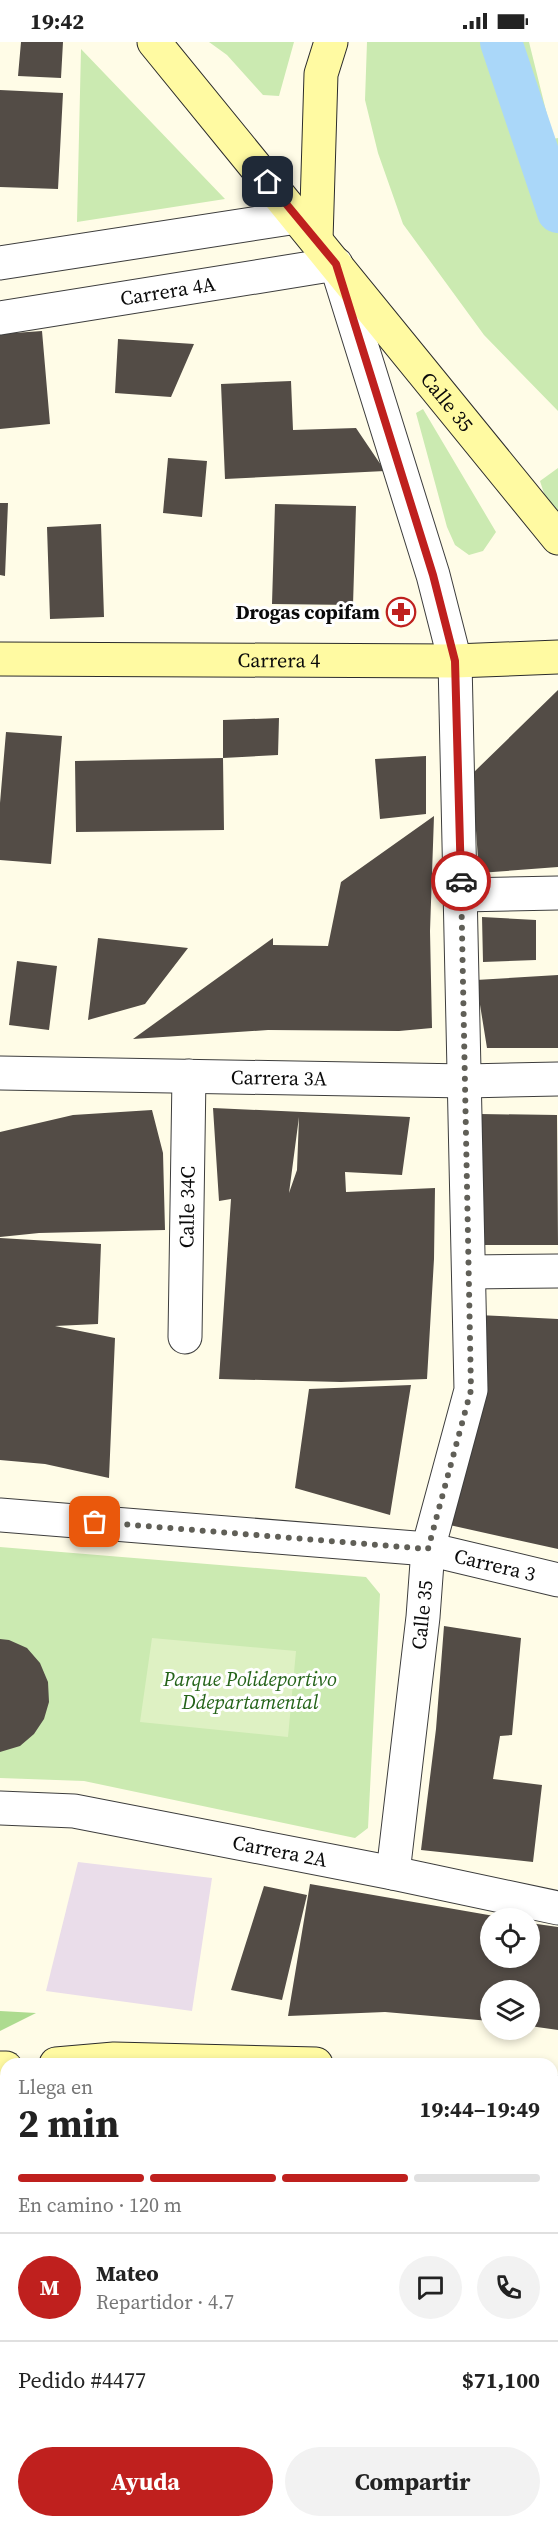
<!DOCTYPE html>
<html lang="es">
<meta charset="utf-8">
<style>
:root{--surface:#fff;--page:#f2f2f2;--text:#222;--muted:#767676;--line:#e0e0e0;--accent:#bf201e}
body{margin:0;font-family:"Source Serif 4",serif;background:var(--page);color:var(--text);height:100vh;display:flex;flex-direction:column;font-size:22px;white-space:nowrap}
*{box-sizing:border-box;margin:0}
p{font-size:20px;color:var(--muted)}
.icon{flex:none;width:33px;height:33px;fill:none;stroke:currentColor;stroke-width:2;stroke-linecap:round;stroke-linejoin:round}
.map{position:relative;flex:1;overflow:hidden}
.drawer{position:absolute;left:0px;top:2016px;width:558px;height:470px;display:flex;flex-direction:column;background:var(--surface);border-radius:18px 18px 0 0;box-shadow:0 3px 9px #0003}
.drawer>*{flex:none}
.buttons{position:absolute;left:480px;top:1866px;display:grid;gap:12px}
.buttons a{display:grid;place-items:center;width:60px;height:60px;border-radius:50%;background:var(--surface);box-shadow:0 3px 9px #0003;font-size:30px}
.pin{position:absolute;display:grid;place-items:center;width:51px;height:51px;color:#fff;margin:-26px;border-radius:12px;box-shadow:0 3px 9px #0006}
.courier{position:absolute;display:grid;place-items:center;width:60px;height:60px;margin:-30px;border:4px solid #bf201e;border-radius:50%;background:#fff;color:#222;box-shadow:0 2px 8px #0007}
.summary em{font-style:normal;font-weight:700}
.summary div{display:flex;flex-direction:column-reverse}
.summary{display:flex;align-items:center;justify-content:space-between;height:102px;padding:0 18px}
h1{font-size:39px;font-weight:700;line-height:45px}
.bar{display:grid;grid-template-columns:repeat(4,1fr);gap:9px 6px;align-content:center;height:72px;padding:0 18px}
.bar i{height:8px;border-radius:4px;background:var(--line)}
.bar .on{background:var(--accent)}
.bar p{grid-column:span 4}
.line{display:flex;align-items:center;gap:15px;padding:0 18px;border-top:2px solid var(--line)}
.line div{flex:1}
.round{display:grid;place-items:center;flex:none;width:63px;height:63px;border-radius:32px;background:var(--page)}
.cta{display:flex;gap:12px;margin-top:auto;padding:12px 18px}
.cta a{flex:1;height:69px;border-radius:36px;background:var(--accent);color:#fff;font-size:24px;font-weight:700;line-height:69px;text-align:center}
.cta a+a{background:var(--page);color:var(--text)}
.status{display:flex;justify-content:space-between;align-items:center;height:42px;padding:0 30px;background:var(--surface);direction:ltr}
.status svg{height:16px;fill:currentColor}
.map>svg:first-child{display:block}
.industrial{fill:#eaddea}
.green{fill:#cbeab1}
.forest{fill:#addb8f}
.pitch{fill:#def1c3}
.lines{fill:none;stroke-linecap:round;stroke-linejoin:round}
.canal{stroke:#aad7f9;stroke-width:42}
.building{fill:#534c46;fill-rule:evenodd}
.street-casing{stroke:#3d3d3d;stroke-width:35}
.secondary-casing{stroke:#2c2c2c;stroke-width:35}
.path{stroke:#2c2c2c;stroke-width:4;stroke-dasharray:6 3;stroke-linecap:butt}
.street{stroke:#fff;stroke-width:33}
.secondary{stroke:#fffaa2;stroke-width:33}
.done{stroke:#605f57;stroke-width:6;stroke-dasharray:0 10.8}
.route{stroke:#bf201e;stroke-width:8}
.labels{text-anchor:middle;dominant-baseline:central;stroke-width:6;stroke-linejoin:round;paint-order:stroke}
.street-label{font-size:20px;fill:#0a0a0a;stroke:#fff}
.poi-label{font-size:20px;font-weight:bold;fill:#0a0a0a;stroke:#fff;text-anchor:end}
.park-label{font-size:20px;font-style:italic;fill:#246319;stroke:#fff}
</style>
<div class="status"><b>19:42</b><svg viewBox="0 0 49 12"><path d="M0 12V9h3v3zM5 12V6h3v6zM10 12V3h3v9zM15 12V0h3v12zM26 1h20v11H26zM47 4h2v5h-2z"/></svg></div>
<div class="map">
<svg width="558" height="2485" viewBox="0 0 558 2485">
<rect width="100%" height="100%" fill="#fffce7"/>
<path class="industrial" d="M78,1820L212,1836L192,1969L46,1949Z"/>
<path class="green" d="M209,0H294L279,54L263,53L227,13Z
M367,0H529L553,97L558,96V369L484,293L403,182L378,111L365,58Z
M81,7L225,157L77,180Z
M423,367L496,490L483,509L469,513L455,503L447,485L416,371Z
M558,426V477L550,470L540,439Z
M0,1505L366,1535L380,1552L368,1786L355,1796L84,1739L0,1736Z"/>
<path class="forest" d="M0,1969L36,1971L0,1989Z"/>
<path class="pitch" d="M152,1596L296,1609L288,1695L140,1680Z"/>
<g class="lines">
<path class="canal" d="M501,0L558,170"/>
</g>
<path class="building" d="M21,0H63L61,36L18,34Z
M0,48L63,51L58,147L0,145Z
M42,289L50,382L0,387V292Z
M118,297L194,302L171,355L115,351Z
M291,339L293,388L356,386L385,429L225,437L221,342Z
M168,416L207,419L202,475L163,471Z
M0,461H8L5,534L0,533Z
M275,462L356,464L353,563L272,562Z
M101,482L104,575L50,577L47,485Z
M558,648V825L479,831L472,732Z
M279,676L278,713L223,716L224,788L76,790L75,719L223,716V678Z
M6,690L62,694L51,822L0,818V761Z
M426,714V772L380,777L375,717Z
M434,774L430,889L432,986L399,989L268,988L133,997L273,896V903L328,904L341,840Z
M482,875L536,878V918L483,920Z
M98,896L188,906L145,962L88,978Z
M17,919L57,924L49,988L9,983Z
M558,933V1006H487L476,938Z
M213,1066L410,1075L402,1133L345,1130L346,1150L435,1146L434,1217L427,1337L341,1340L219,1337L231,1157L219,1159ZM299,1075L297,1128L289,1151Z
M152,1068L163,1111L165,1188L39,1191L0,1195V1090L73,1073Z
M480,1072L557,1073L558,1203H483Z
M0,1196L101,1202L98,1282L55,1284L115,1296L109,1436L45,1422L0,1418Z
M478,1273L558,1277V1507L445,1482Z
M411,1343L390,1473L295,1446L309,1347Z
M444,1584L521,1596L512,1693L500,1694L493,1737L542,1743L533,1820L421,1808L436,1687Z
M0,1597L9,1598L27,1606L40,1621L48,1640L49,1660L44,1677L34,1692L20,1704L0,1710Z
M310,1842L500,1875L490,1876V1916H530V1881L558,1885V1988L530,1984V1948H490V1979L385,1970L288,1974Z
M264,1844L307,1853L282,1958L231,1948Z
M0,2107H6V2207H3L0,2194Z
M0,2232L6,2249V2277L0,2278Z
M6,2320V2379L0,2381V2322Z
M6,2412V2480H32L33,2485H0V2413Z
M34,2480H140L119,2485H34Z
M411,2480H448L450,2485H388Z"/>
<g class="lines">
<g class="street-casing">
<g id="street">
<path d="M0,221L297,175"/>
<path id="s1" d="M0,276L336,222L433,533L455,619L471,1348L428,1507L423,1575L393,1831"/>
<path d="M461,853L558,851"/>
<path id="s2" d="M0,1031L466,1039L558,1037"/>
<path d="M470,1230L558,1229"/>
<path id="s3" d="M185,1295L189,1034"/>
<path id="s4" d="M0,1473L428,1507L558,1538"/>
<path id="s5" d="M0,1766L74,1769L393,1831L558,1866"/>
<path d="M552,2184L558,2182"/>
<path d="M0,2309L6,2308"/>
<path d="M226,2480L227,2485"/>
<path d="M274,2485L296,2480"/>
</g>
</g>
<g class="secondary-casing">
<g id="secondary">
<path id="s6" d="M154,0L558,496"/>
<path d="M316,198L321,32L331,0"/>
<path id="s7" d="M0,617L455,619L558,615"/>
<path d="M56,2022L114,2017L316,2022"/>
<path d="M0,2026H6"/>
<path d="M552,2050L558,2051"/>
<path d="M0,2079H6"/>
<path d="M552,2101L558,2102"/>
</g>
</g>
<path class="path" d="M538,2480L540,2485"/>
<use href="#street" class="street"/>
<use href="#secondary" class="secondary"/>
</g>
<g class="lines">
<path class="done" d="M95,1480L428,1507L471,1348L461,839"/>
<path class="route" d="M268,140L336,222L433,533L455,619L461,839"/>
</g>
<defs>
<g id="pharmacy-ring" transform="scale(1.5)"><circle r="9.5" fill="#fff" stroke="#bf201e" stroke-width="1.5"/><path d="M-2-6h4v4h4v4h-4v4h-4v-4h-4v-4h4Z" fill="#bf201e"/></g>
</defs>
<g fill-rule="evenodd">
<use href="#pharmacy-ring" x="401" y="570"/>
</g>
<g class="labels">
<g class="street-label">
<text stroke="none"><textPath href="#s1" startOffset="170">Carrera 4A</textPath></text>
<text stroke="none"><textPath href="#s6" startOffset="464">Calle 35</textPath></text>
<text stroke="none"><textPath href="#s7" startOffset="279">Carrera 4</textPath></text>
<text stroke="none"><textPath href="#s2" startOffset="279">Carrera 3A</textPath></text>
<text stroke="none"><textPath href="#s3" startOffset="130">Calle 34C</textPath></text>
<text stroke="none"><textPath href="#s4" startOffset="498">Carrera 3</textPath></text>
<text transform="translate(422 1573) rotate(-84)">Calle 35</text>
<text stroke="none"><textPath href="#s5" startOffset="284">Carrera 2A</textPath></text>
</g>
<g class="poi-label">
<text x="380" y="570">Drogas copifam</text>
</g>
<g class="park-label">
<text x="250" y="1637">Parque Polideportivo<tspan x="250" dy="23">Ddepartamental</tspan></text>
</g>
</g>
</svg>
<div class="buttons">
<a><svg class="icon" aria-label="locate" viewBox="0 0 24 24"><circle cx="12" cy="12" r="6"/><path d="M12 2v4M12 18v4M2 12h4M18 12h4"/></svg></a>
<a><svg class="icon" aria-label="layers" viewBox="0 0 24 24"><path d="M12 4l9 5-9 5-9-5zM3 14l9 5 9-5"/></svg></a>
</div>
<div class="pin" style="left:95px;top:1480px;background:#ea580c"><svg class="icon" aria-label="bag" viewBox="0 0 24 24"><path d="M5 8h14l-1 12H6zM9 8a3 3 0 0 1 6 0"/></svg></div>
<div class="pin" style="left:268px;top:140px;background:#1f2937"><svg class="icon" aria-label="home" viewBox="0 0 24 24"><path d="M3 11l9-7 9 7M6 9v11h12V9"/></svg></div>
<div class="courier" style="left:461px;top:839px"><svg class="icon" aria-label="car" viewBox="0 0 24 24"><path d="M5 17H2v-5l4-1 3-4h7l3 4 3 1v5h-3M9 17h6M6 11h13"/><circle cx="7" cy="17" r="2"/><circle cx="17" cy="17" r="2"/></svg></div>
<section class="drawer">
<div class="summary"><div><h1>2 min</h1><p>Llega en</p></div><em>19:44–19:49</em></div>
<div class="bar"><i class="on"></i><i class="on"></i><i class="on"></i><i></i><p>En camino · 120 m</p></div>
<div class="line" style="height:108px"><b class="round" style="background:var(--accent);color:#fff">M</b><div><b>Mateo</b><p>Repartidor · 4.7</p></div><a class="round"><svg class="icon" aria-label="chat" viewBox="0 0 24 24"><path d="M4 5h16v11H9l-5 4z"/></svg></a><a class="round"><svg class="icon" aria-label="phone" viewBox="0 0 24 24"><path d="M5 4h4l2 5-3 2q2 4 5 5l2-3 5 2v4C11 20 4 13 5 4z"/></svg></a></div>
<div class="line" style="height:78px"><div>Pedido #4477</div><b>$71,100</b></div>
<div class="cta"><a>Ayuda</a><a>Compartir</a></div>
</section>
</div>
